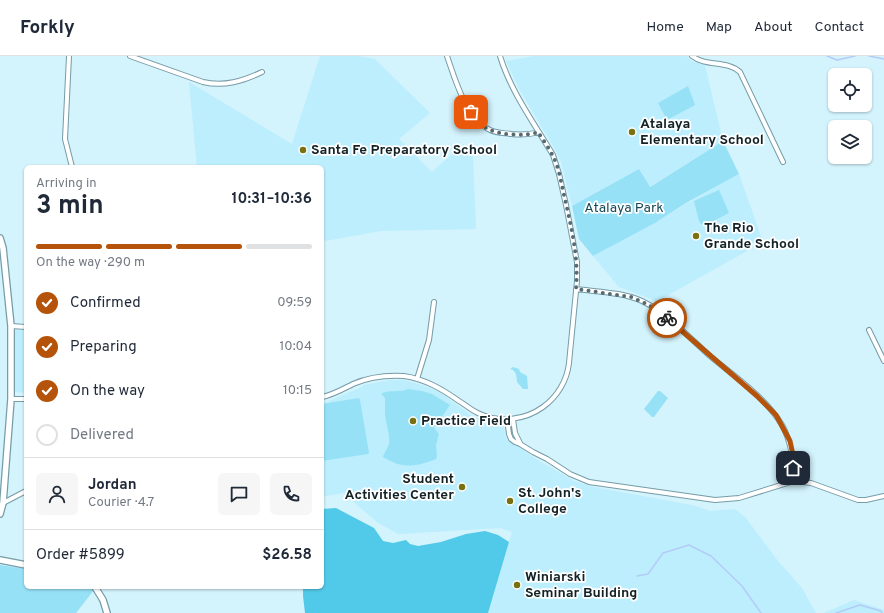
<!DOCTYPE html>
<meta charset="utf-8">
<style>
:root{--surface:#fff;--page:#f6f6f7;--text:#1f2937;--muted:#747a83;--line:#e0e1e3;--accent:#b45309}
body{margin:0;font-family:Overpass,sans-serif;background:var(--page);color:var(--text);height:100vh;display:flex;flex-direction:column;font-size:15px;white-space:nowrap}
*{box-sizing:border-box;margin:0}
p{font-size:13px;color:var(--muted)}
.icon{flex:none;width:22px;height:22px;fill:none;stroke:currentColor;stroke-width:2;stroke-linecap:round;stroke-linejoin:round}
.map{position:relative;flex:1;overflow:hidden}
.panel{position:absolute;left:24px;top:109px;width:300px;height:424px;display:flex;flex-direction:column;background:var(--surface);border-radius:6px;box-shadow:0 1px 3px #0004}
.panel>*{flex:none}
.fabs{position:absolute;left:828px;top:12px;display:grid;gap:8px}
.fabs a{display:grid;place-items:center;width:44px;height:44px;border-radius:6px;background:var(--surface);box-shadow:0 1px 3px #0004;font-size:20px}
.pin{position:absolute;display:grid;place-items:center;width:34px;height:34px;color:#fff;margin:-17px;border-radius:8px;box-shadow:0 2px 6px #0006}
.courier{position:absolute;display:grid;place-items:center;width:40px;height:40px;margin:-20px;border:3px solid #b45309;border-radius:50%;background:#fff;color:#222;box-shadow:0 1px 5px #0007}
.summary em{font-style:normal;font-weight:700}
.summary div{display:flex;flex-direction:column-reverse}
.summary{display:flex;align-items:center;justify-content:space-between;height:68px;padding:0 12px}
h1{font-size:26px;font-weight:700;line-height:30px}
.bar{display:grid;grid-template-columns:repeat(4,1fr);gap:6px 4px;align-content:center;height:48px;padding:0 12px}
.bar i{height:5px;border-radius:3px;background:var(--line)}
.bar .on{background:var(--accent)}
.bar p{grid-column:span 4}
.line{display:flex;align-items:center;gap:10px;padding:0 12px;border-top:1px solid var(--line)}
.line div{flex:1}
.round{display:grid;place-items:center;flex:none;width:42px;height:42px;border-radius:6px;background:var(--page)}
ol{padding:0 12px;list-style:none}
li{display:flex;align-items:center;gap:12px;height:44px}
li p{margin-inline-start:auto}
li .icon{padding:4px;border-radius:50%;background:var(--accent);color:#fff;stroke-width:4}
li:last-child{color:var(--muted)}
li i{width:22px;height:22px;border:2px solid var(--line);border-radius:50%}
header{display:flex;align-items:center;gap:24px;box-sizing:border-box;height:56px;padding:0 20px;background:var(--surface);border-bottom:1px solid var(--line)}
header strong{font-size:19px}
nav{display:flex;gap:22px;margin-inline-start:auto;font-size:14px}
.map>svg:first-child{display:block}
.built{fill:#bceefd}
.green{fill:#97e1f7}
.forest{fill:#51c9e8}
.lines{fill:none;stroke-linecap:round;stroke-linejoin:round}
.stream{stroke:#b4cbf8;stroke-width:1.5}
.street-casing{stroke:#769ca7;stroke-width:6}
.secondary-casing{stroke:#769ca7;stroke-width:8}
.street{stroke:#fff;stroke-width:4}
.secondary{stroke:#fff;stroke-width:5.5}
.done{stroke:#566b71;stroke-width:4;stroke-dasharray:0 7.2}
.route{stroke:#b45309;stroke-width:5}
.poi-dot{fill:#787112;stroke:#fff;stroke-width:1.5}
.labels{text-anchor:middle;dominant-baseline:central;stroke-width:3.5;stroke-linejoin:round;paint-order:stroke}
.poi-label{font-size:14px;font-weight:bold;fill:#132226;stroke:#fff;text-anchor:start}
.park-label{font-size:14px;fill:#164957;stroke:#fff}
</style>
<header>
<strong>Forkly</strong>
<nav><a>Home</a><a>Map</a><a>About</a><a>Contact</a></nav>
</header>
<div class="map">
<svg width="884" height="557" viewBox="0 0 884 557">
<rect width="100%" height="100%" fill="#d3f3fd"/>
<path class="built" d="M320,0H359L375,3L430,57L399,83L432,116L463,88L473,100L476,173L381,175L325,185L322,171V111H197L189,26L292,88Z
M534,0H687L691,5L705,9L723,85L649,131L639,113L572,150L561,106L553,90L519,33L506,5Z
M739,118L762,183L745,189L747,195L656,246L651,243L619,231L593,200L655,167L686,148Z
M14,274H26V337L14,336Z
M390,324H404L428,331L441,337L472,360L483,365L503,369L506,380L531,400L574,425L594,431L692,449L710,455L735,453L745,461L778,505L802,532L816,557H488L512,476L500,472L398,478L377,466L343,437L322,441V348L355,334L362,331L363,329Z
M854,544L884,554V557H824Z"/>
<path class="green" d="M688,30L695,49L667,64L658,47Z
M723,85L739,118L686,147L655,167L593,200L579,183L572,150L639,113L650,131Z
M719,134L729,157L706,169L701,168L699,165L694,145Z
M513,311L519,313L520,316L527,320L528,333H523L517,326L516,318L513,314L510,313Z
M408,333L422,335L432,338L450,349L434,372L439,378L436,389L437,401L436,403C416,411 402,413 383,401C384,396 388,393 389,387C390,378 386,368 385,358C385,353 385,348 385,342L381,338C388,333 400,337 408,333Z
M658,335H660L668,342L654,361H652L644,353Z
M359,342L360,344L369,397L368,398L322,405V348Z
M0,509L26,513V531H90L94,534L76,557H0Z"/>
<path class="forest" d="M336,452L374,472L383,485L393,487L406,484L410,488L418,490L441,486L466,478L485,475L498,479L509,486L488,557H305L303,540V531H322V453Z"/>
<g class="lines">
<path class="stream" d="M827,0L837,4L855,0
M869,0L884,3
M637,520L648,518L663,497L689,489L711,500L742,530L761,557
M836,557L860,549L881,555L882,557"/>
<g class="street-casing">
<path id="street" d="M69,0L65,83L72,111
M130,0L203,26C224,31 243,25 262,16
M447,0C455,23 466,63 490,74C496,77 504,77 511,78C521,79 529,79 539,76
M692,0C706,11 727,4 740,16L783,106
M576,233C598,236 622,236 642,245C665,256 690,282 710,300C734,320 766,342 782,369C792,387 793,405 794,425
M11,270L26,271
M869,274L884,305
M417,323L429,284L434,246
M322,341C333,339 343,333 353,328C369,321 387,319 404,320C425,323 442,333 459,345C466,349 472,355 480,358C500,367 525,364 543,351C557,341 567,325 569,307L577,225V206L566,149L559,118L553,99C534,67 511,36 500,0
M11,343H26
M507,363L509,378L511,383L515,386L520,388L533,396L547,403L570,418L589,426L715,444L739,442L794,425L811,427L858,444H866L884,440
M513,363L515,377L520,387
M3,447L26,435"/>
</g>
<g class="secondary-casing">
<path id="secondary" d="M0,182L3,192L11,270V343L3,447L0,458
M0,504L26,509
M95,531L103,544L107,557"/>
</g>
<use href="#street" class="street"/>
<use href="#secondary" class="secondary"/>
</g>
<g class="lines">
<path class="done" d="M471,56C476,62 480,68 486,72C498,79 526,81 538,76C543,84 549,92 553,100C559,112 561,126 564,139C571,170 579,201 576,233L631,241L649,249L667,262"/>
<path class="route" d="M667,262L757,340L776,359L790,385L793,399V412"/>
</g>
<g class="poi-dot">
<circle cx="632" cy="76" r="4"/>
<circle cx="303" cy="94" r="4"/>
<circle cx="696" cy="180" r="4"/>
<circle cx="413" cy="365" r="4"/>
<circle cx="462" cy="431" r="4"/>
<circle cx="510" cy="445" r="4"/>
<circle cx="517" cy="529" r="4"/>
</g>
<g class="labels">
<g class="poi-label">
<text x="640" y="68">Atalaya<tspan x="640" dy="16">Elementary School</tspan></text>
<text x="311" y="94">Santa Fe Preparatory School</text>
<text x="704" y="172">The Rio<tspan x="704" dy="16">Grande School</tspan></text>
<text x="421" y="365">Practice Field</text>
<text x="454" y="423" text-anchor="end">Student<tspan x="454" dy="16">Activities Center</tspan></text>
<text x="518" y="437">St. John's<tspan x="518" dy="16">College</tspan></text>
<text x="525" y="521">Winiarski<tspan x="525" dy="16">Seminar Building</tspan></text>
</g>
<g class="park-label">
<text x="624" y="152">Atalaya Park</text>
</g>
</g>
</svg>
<div class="fabs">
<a><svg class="icon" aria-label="locate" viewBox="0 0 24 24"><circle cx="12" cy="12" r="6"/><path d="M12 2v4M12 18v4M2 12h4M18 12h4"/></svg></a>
<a><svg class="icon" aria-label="layers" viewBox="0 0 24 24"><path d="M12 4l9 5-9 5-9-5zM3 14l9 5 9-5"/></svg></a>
</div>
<div class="pin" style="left:471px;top:56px;background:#ea580c"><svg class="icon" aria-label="bag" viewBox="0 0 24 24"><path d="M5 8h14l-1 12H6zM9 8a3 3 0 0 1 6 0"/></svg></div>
<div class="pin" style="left:793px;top:412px;background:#1f2937"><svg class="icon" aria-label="home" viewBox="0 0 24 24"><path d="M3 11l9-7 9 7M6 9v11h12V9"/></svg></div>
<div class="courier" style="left:667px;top:262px"><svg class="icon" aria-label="bike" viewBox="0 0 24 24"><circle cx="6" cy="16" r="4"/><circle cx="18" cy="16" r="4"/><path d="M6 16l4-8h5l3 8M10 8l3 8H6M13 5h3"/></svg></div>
<section class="panel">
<div class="summary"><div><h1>3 min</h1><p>Arriving in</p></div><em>10:31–10:36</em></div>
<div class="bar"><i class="on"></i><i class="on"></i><i class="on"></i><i></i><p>On the way · 290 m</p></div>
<ol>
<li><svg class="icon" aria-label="check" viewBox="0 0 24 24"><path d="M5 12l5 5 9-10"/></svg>Confirmed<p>09:59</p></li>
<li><svg class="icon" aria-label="check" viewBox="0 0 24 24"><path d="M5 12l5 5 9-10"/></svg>Preparing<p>10:04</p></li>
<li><svg class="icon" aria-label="check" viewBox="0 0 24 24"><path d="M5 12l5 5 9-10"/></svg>On the way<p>10:15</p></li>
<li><i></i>Delivered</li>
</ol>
<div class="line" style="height:72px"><a class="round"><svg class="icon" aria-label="person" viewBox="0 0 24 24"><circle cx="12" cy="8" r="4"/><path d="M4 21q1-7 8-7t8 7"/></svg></a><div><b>Jordan</b><p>Courier · 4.7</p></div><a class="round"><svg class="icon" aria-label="chat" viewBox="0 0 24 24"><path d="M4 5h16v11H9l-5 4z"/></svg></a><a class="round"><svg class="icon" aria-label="phone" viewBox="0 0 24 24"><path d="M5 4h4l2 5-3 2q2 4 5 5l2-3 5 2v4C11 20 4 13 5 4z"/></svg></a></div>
<div class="line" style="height:52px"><div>Order #5899</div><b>$26.58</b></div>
</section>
</div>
